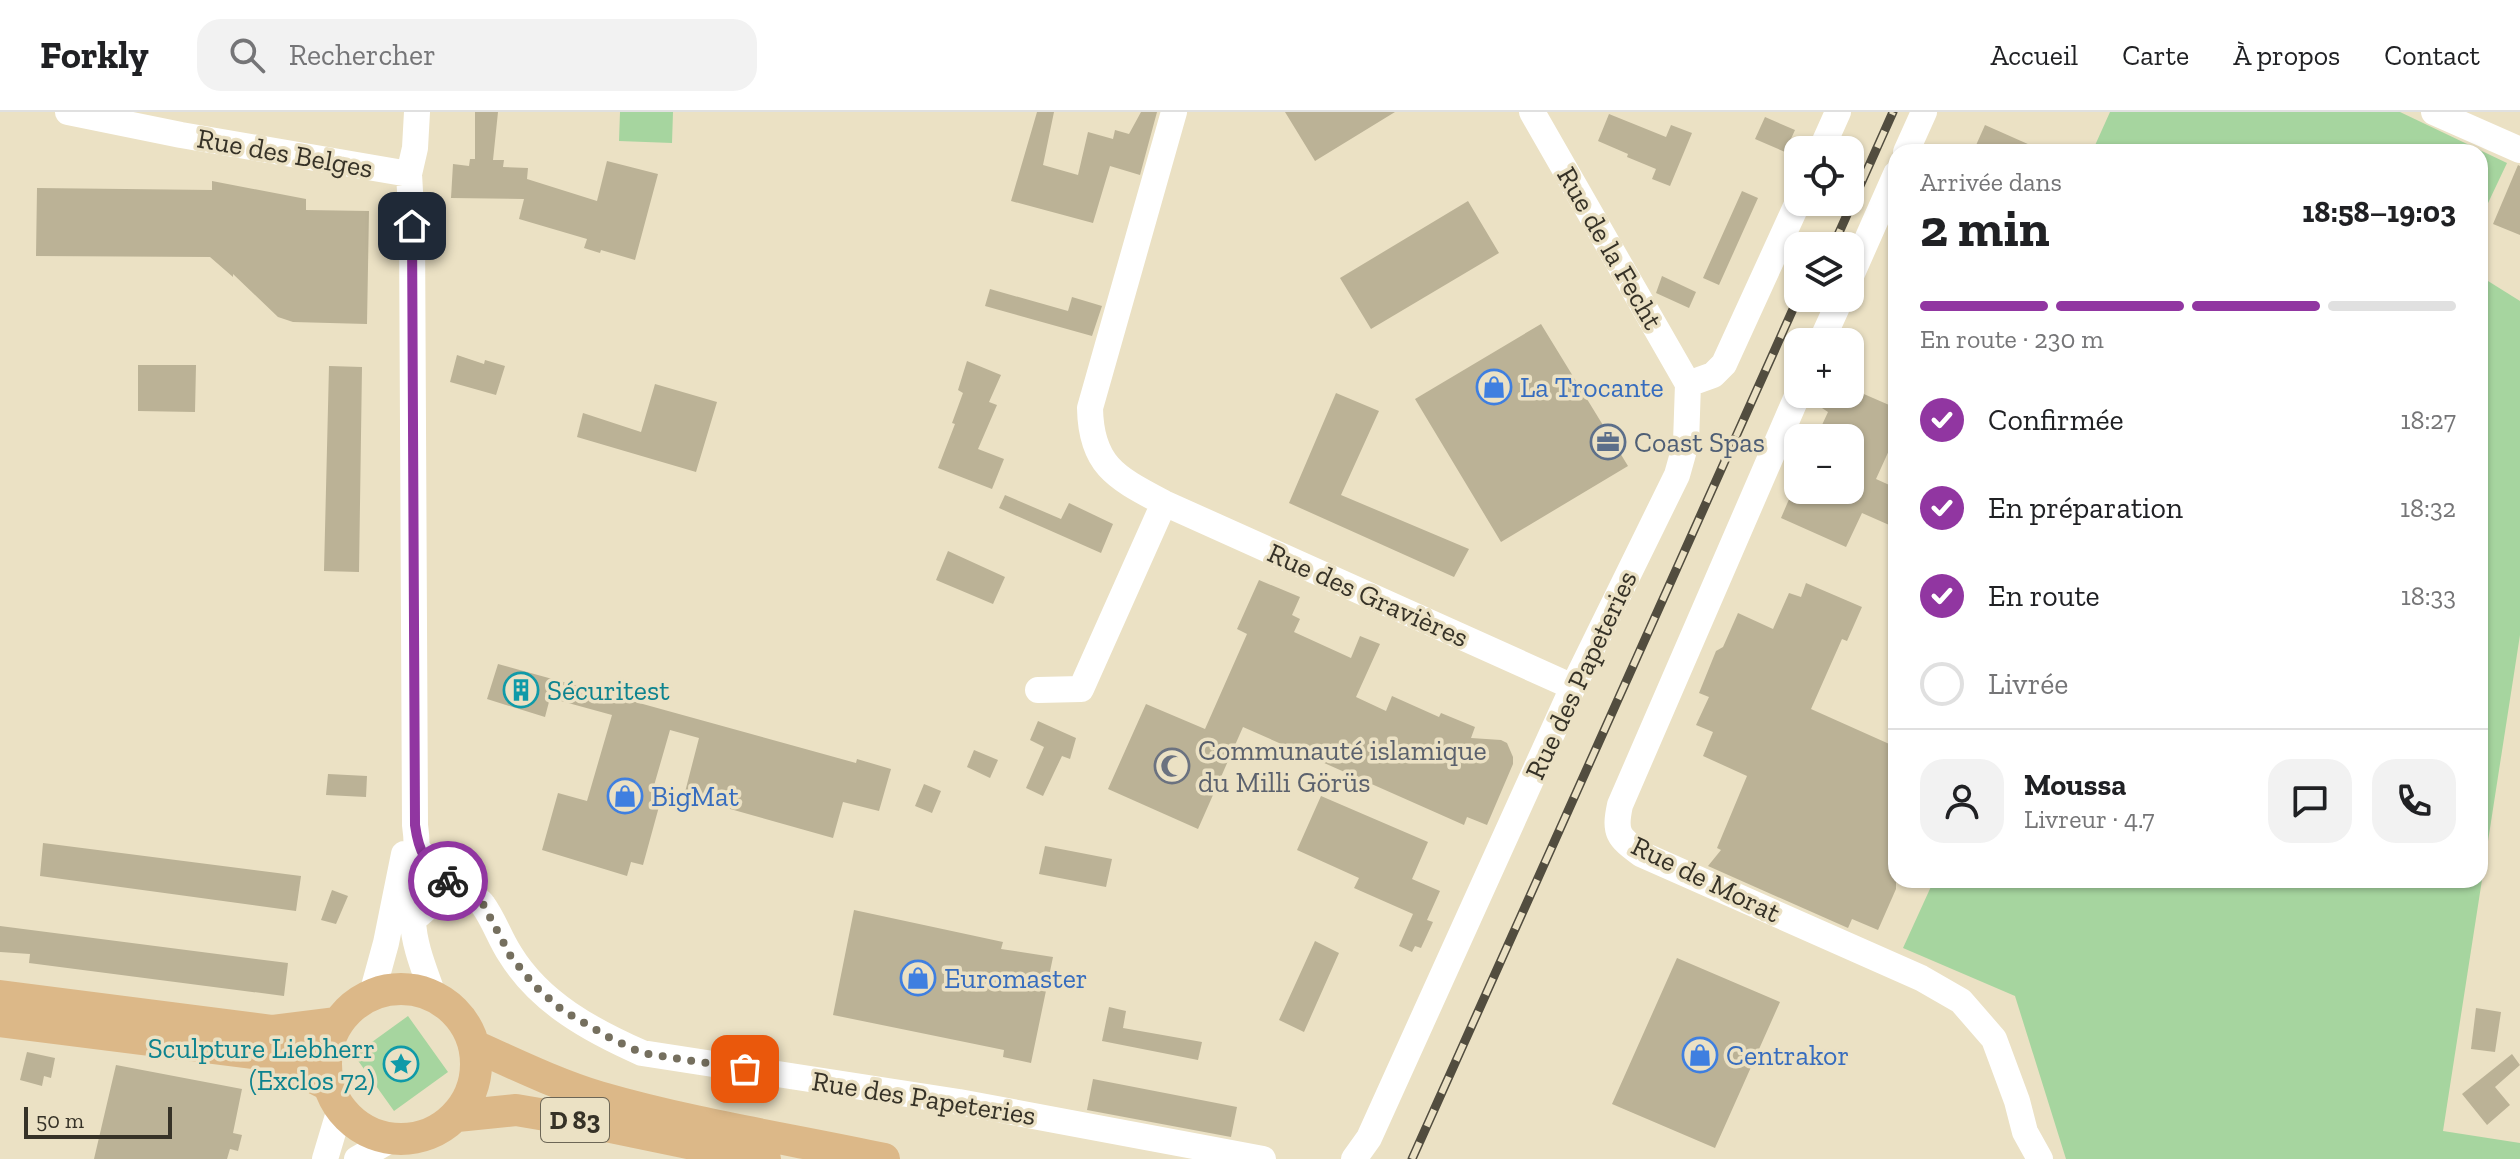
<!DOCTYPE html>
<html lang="fr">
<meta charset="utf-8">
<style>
:root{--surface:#fff;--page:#f2f2f2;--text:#202124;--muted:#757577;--line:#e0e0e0;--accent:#9136a1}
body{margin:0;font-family:"Zilla Slab",serif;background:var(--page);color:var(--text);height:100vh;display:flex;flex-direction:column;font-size:30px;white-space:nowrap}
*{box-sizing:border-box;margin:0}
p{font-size:26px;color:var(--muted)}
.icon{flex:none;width:44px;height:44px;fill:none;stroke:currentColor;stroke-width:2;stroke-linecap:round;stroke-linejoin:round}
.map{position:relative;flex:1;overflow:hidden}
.drawer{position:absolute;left:1888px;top:32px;width:600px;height:744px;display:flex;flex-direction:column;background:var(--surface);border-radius:24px;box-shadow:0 2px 6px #0004}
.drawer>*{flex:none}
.fabs{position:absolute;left:1784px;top:24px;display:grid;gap:16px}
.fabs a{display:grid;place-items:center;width:80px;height:80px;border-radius:16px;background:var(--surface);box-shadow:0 2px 6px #0004;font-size:40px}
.scale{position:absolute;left:24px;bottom:20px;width:148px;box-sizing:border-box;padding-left:8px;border:4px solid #363227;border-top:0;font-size:22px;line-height:28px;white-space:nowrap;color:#363227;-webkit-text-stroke:6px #ebe1c4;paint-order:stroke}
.pin{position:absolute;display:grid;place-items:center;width:68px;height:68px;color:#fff;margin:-34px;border-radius:16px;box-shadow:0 4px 12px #0006}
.courier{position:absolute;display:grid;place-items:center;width:80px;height:80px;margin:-40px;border:6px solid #9136a1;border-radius:50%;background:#fff;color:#222;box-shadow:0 2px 10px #0007}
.head em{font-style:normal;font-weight:700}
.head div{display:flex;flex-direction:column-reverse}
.head{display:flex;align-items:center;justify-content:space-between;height:136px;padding:0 32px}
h1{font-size:52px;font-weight:700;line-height:60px}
.bar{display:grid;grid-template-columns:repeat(4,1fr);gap:12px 8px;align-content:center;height:96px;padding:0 32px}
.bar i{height:10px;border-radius:6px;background:var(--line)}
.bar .current{background:var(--accent)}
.bar p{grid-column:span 4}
.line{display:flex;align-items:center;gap:20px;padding:0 32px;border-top:2px solid var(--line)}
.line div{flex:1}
.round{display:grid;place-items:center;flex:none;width:84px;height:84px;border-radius:24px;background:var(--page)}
ol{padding:0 32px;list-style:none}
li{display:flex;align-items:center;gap:24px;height:88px}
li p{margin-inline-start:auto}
li .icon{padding:8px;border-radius:50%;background:var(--accent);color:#fff;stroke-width:4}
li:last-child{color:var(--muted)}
li i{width:44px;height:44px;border:4px solid var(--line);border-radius:50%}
header{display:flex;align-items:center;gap:48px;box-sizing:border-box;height:112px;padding:0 40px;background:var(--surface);border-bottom:2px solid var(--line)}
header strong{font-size:38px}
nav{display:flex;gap:44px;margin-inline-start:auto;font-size:28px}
.search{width:560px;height:72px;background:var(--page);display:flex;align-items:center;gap:20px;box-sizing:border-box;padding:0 28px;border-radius:24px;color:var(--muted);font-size:30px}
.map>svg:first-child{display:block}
.green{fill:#a6d59f}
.building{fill:#bbb296}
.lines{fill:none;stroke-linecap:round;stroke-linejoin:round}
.minor{stroke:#fff;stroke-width:26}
.major{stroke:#dcb888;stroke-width:32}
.rail-casing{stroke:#524d3f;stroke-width:9}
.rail{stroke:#ebe1c4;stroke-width:6;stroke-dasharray:18;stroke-linecap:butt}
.done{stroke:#756f5e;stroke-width:8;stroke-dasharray:0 14.4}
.route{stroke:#9136a1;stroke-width:10}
.labels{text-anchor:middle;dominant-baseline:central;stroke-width:7;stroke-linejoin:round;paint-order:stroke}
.shield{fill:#ebe1c4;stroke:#6c6656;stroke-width:2}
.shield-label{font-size:26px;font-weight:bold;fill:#363227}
.street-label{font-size:28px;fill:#363227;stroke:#ebe1c4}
.shop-label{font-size:28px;fill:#366cbe;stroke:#ebe1c4;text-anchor:start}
.service-label{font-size:28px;fill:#4e5e75;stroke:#ebe1c4;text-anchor:start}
.culture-label{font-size:28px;fill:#0d838f;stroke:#ebe1c4;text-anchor:start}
.worship-label{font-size:28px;fill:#5b616d;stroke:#ebe1c4;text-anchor:start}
</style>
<header>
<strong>Forkly</strong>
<div class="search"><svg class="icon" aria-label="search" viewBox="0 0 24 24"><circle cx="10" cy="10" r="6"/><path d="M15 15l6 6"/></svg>Rechercher</div>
<nav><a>Accueil</a><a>Carte</a><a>À propos</a><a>Contact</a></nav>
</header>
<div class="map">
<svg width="2520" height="1047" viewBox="0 0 2520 1047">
<rect width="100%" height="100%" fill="#ebe1c4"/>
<path class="green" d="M620,0H673L672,31L619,29Z
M2110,0H2400L2507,51L2480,108V40H2092Z
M2480,164L2520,189V523L2443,1019L2520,1031V1047H2066L2015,884L1903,836L1934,768H2480Z
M408,904L448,960L394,999L354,943Z"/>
<path class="building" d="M475,0H498L493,48H504L503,55L528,56L527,67L597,89L607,49L658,62L635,148L601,138L600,141L584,136L587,127L519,107L524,87L451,86L453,52L469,54L470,47H475Z
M1037,0H1054L1043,53L1078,63L1088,20L1113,27L1115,18L1129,22L1141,0H1157L1140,63L1110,54L1093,111L1011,89Z
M1285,0H1395L1315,49Z
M1609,2L1666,25L1671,13L1692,21L1670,74L1652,67L1656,57L1627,45L1628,42L1598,29Z
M1765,5L1795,18L1785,40L1755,27Z
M1985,13L2046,40H1973Z
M2518,53L2520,54V123L2493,112Z
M212,69L306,87V98L369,99L367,212L293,210L278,205L233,162V165L210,145L36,144L37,76L212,78Z
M1742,79L1758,86L1719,173L1703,166Z
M1468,89L1499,141L1371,217L1340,166Z
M1662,164L1696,180L1689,196L1656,181Z
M990,177L1068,199L1072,185L1102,194L1092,224L985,194Z
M1541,212L1628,354L1501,430L1415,287Z
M457,243L484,252L485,248L505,254L496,283L450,270Z
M967,249L1001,263L989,290L997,293L978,337L1004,347L992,377L938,356L955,312L952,311L963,281L958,278Z
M138,253H196L195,300L138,299Z
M329,254L362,255L359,460L324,459Z
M655,272L717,290L696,360L577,325L583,301L641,320Z
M1850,276L1896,296V323L1876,367L1896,376V416L1862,401L1846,435L1781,406L1793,378H1850V326H1816L1828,300L1822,296L1828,282H1850Z
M1336,281L1379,299L1341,383L1469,437L1454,465L1289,391Z
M1005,383L1061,407L1069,391L1113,412L1101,441L999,396Z
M948,439L1005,465L993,492L936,468Z
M1259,468L1300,485L1292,503L1300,507L1294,520L1351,546L1360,524L1380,532L1356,585L1386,599L1392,584L1439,605L1441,601L1475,615L1471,626L1501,628L1507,631L1513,645V652L1487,713L1467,705L1464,713L1243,615L1198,717L1108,677L1146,592L1205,617L1247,522L1237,517Z
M1806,471L1862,495L1847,529L1842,527L1811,597L1896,635V777L1878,818L1852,807L1848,816L1708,754L1721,738L1717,736L1747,664L1703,644L1713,620L1696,613L1709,585L1699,581L1716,539L1723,535L1738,501L1773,517L1789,481L1801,485Z
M498,552L856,651L857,647L891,657L879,699L843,690L833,726L684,684L699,626L670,618L653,677L663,680L643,753L631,750L627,764L542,738L558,681L587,689L612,603L550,586L545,605L487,587Z
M1038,609L1076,626L1070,647L1062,644L1043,684L1026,676L1044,635L1030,628Z
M974,638L998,648L990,666L967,655Z
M328,662L367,664L366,685L326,683Z
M924,672L941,679L932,701L915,694Z
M1321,684L1428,730L1412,767L1440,779L1427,808L1433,810L1421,836L1415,834L1412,840L1399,834L1413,802L1354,776L1359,766L1297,738Z
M43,731L301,764L296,799L40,764Z
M1045,734L1112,747L1106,775L1039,762Z
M332,778L348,784L336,812L321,808Z
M854,798L1003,830L1001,837L1053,845L1031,951L1003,945L1004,938L833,903Z
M0,814L288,851L284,884L29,851L30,842L0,840Z
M1315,829L1339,841L1304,920L1279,908Z
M1677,846L1780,890L1715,1036L1612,992Z
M1109,895L1126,899L1123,916L1202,930L1198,948L1102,929Z
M2476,896L2501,900L2495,940L2471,937Z
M27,940L55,946L51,966L44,964L42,974L20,968Z
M2512,942L2520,953L2495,975L2510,993L2487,1013L2462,982Z
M116,953L242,977L233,1021L242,1023L238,1039L230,1037L227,1047H94Z
M1093,967L1237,995L1231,1025L1087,998Z"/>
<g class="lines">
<path class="minor" d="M68,0L181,23L409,62
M417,0L415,36L409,62L412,114L415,713C420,745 412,776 413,809C414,834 425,859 433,883
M1174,0L1090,296C1091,354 1117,366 1164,391L1573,575
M2434,0L2520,38
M1821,38L1838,0
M1906,40L1924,0
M1850,166L1896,62
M1821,230L1841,186
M1688,272L1713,263L1724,252L1798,90
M1798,282L1620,693C1614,721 1618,725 1641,742L1921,866L1961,889L1994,927L2017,989L2025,1020L2040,1047
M1038,578L1081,577L1164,391
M418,737C429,753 442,765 457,777C465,783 478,785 483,793C494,808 500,827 510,842C540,891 592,919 642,941L959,990L1263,1047
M413,808L428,795L460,779
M372,882L386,831L404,742
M325,1047L340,997
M357,1047L392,1027
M1354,1047L1369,1026L1573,575L1677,363L1686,331L1688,272L1532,0"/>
<path class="major" d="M326 952a75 75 0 1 1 150 0a75 75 0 1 1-150 0Z
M0,884L273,919L337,911
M0,909L269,943L328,973
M475,934C515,952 556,972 599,985C692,1012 790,1027 884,1047
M457,1004L516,998L587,1010L765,1047"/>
<g class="rail-casing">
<path id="rail" d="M1833,134L1893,0
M1412,1047L1798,186"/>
</g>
<use href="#rail" class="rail"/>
</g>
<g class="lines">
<path class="done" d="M448,769L460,779L482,790L511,845L535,874L562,898L612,927L642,941L745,957"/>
<path class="route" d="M412,114L415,713C419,742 425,749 448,769"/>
</g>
<defs>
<g id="shop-ring" transform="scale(1.8)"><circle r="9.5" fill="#ebe1c4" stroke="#3f7fe0" stroke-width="1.5"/><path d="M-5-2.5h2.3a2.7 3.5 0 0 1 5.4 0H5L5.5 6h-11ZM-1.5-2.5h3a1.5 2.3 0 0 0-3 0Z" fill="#3f7fe0"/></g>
<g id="office-ring" transform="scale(1.8)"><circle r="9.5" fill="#ebe1c4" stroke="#5c6f8a" stroke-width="1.5"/><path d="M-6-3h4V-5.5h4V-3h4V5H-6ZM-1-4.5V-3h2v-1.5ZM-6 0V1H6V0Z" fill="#5c6f8a"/></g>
<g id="building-ring" transform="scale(1.8)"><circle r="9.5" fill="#ebe1c4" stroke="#0f9aa8" stroke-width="1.5"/><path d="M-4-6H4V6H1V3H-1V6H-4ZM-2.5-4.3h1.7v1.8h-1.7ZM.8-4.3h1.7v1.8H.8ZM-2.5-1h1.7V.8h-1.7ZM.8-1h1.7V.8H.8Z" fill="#0f9aa8"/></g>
<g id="mosque-ring" transform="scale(1.8)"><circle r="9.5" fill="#ebe1c4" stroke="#6b7280" stroke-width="1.5"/><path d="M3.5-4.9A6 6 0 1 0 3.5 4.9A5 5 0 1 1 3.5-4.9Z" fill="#6b7280"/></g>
<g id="sight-ring" transform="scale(1.8)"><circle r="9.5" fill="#ebe1c4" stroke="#0f9aa8" stroke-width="1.5"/><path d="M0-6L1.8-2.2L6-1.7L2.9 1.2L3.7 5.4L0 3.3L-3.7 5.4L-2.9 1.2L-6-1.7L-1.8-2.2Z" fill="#0f9aa8"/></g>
</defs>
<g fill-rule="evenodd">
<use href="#shop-ring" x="1494" y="275"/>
<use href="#office-ring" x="1608" y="330"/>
<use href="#building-ring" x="521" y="578"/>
<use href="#mosque-ring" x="1172" y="654"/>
<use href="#shop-ring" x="625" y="684"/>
<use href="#shop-ring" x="918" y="866"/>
<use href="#shop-ring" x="1700" y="943"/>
<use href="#sight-ring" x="401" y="952"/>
</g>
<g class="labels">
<rect class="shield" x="541" y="986" width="68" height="44" rx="6"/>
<g class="shield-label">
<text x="575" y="1008">D 83</text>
</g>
<g class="street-label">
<text transform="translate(285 41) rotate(10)">Rue des Belges</text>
<text transform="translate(1610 136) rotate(60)">Rue de la Fecht</text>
<text transform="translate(1368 483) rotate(24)">Rue des Gravières</text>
<text transform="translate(1581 563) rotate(-65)">Rue des Papeteries</text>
<text transform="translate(1706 767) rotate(26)">Rue de Morat</text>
<text transform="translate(924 986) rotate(9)">Rue des Papeteries</text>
</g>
<g class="shop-label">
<text x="1520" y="275">La Trocante</text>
<text x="651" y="684">BigMat</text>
<text x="944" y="866">Euromaster</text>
<text x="1726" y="943">Centrakor</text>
</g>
<g class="service-label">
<text x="1634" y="330">Coast Spas</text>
</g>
<g class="culture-label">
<text x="547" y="578">Sécuritest</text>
<text x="375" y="936" text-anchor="end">Sculpture Liebherr<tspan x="375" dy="32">(Exclos 72)</tspan></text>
</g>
<g class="worship-label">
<text x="1198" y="638">Communauté islamique<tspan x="1198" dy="32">du Milli Görüs</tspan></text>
</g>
</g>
</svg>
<div class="fabs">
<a><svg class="icon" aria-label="locate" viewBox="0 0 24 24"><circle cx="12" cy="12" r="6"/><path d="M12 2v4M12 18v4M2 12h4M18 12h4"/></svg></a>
<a><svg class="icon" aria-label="layers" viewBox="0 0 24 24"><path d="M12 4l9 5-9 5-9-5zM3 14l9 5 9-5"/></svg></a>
<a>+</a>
<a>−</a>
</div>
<div class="scale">50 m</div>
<div class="pin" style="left:745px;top:957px;background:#ea580c"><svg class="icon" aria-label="bag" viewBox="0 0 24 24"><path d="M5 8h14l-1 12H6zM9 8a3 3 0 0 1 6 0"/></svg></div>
<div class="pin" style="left:412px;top:114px;background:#1f2937"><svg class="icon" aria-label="home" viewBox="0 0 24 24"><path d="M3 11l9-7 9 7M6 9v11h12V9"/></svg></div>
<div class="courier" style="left:448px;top:769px"><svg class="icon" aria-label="bike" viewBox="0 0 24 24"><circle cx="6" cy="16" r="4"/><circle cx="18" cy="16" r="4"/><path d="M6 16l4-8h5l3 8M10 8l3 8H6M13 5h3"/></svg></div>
<section class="drawer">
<div class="head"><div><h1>2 min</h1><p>Arrivée dans</p></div><em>18:58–19:03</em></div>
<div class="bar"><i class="current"></i><i class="current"></i><i class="current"></i><i></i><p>En route · 230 m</p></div>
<ol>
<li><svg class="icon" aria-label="check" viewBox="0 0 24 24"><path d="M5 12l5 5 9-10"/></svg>Confirmée<p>18:27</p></li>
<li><svg class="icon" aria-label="check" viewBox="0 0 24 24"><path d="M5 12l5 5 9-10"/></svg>En préparation<p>18:32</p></li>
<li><svg class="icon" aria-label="check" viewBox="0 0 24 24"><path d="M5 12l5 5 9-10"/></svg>En route<p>18:33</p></li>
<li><i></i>Livrée</li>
</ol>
<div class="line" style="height:144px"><a class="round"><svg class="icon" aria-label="person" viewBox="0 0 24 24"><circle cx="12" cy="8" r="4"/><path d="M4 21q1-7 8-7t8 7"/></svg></a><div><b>Moussa</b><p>Livreur · 4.7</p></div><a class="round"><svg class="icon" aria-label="chat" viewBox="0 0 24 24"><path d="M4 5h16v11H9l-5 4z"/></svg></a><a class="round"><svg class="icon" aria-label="phone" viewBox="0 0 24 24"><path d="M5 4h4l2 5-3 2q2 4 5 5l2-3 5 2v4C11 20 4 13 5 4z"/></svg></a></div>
</section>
</div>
